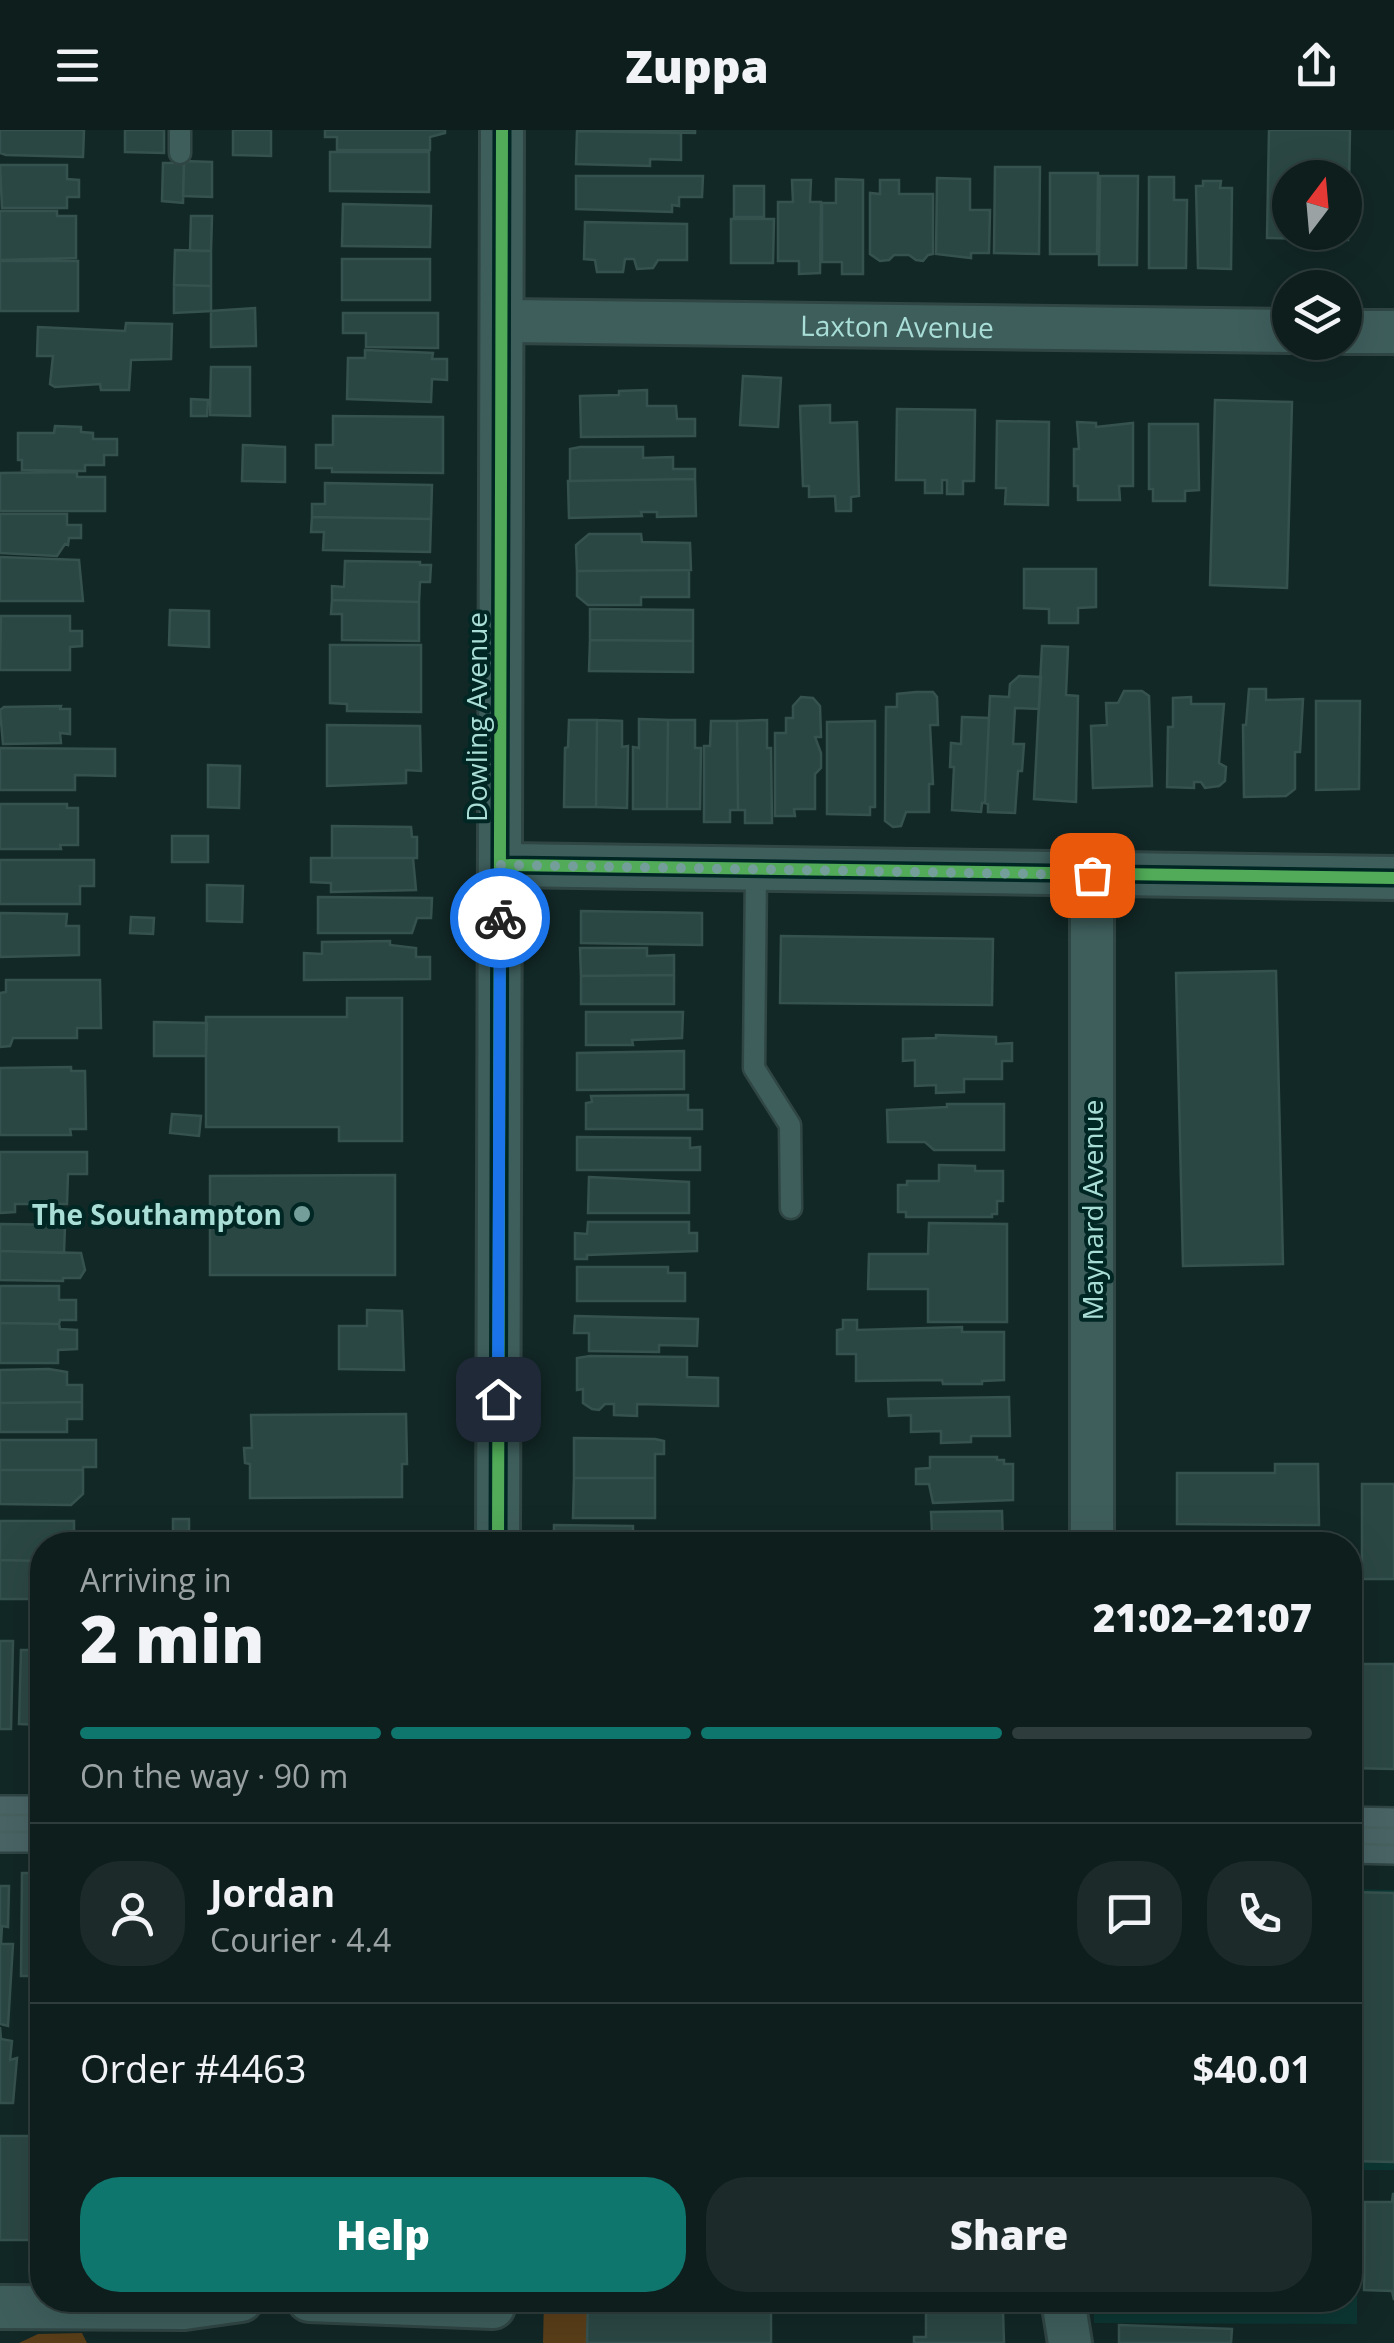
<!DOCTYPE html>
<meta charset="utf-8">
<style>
:root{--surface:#0e1e1c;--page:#1c2b29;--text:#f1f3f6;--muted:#9ba2a3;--line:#2e3c3b;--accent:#0f766e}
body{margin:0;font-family:"Open Sans",sans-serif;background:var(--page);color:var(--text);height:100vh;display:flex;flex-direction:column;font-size:38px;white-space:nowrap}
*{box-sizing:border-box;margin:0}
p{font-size:32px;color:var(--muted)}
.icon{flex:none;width:55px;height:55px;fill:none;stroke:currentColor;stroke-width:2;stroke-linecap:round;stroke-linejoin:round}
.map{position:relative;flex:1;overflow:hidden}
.drawer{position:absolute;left:30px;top:1402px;width:1332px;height:780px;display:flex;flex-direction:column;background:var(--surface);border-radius:40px;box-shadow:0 10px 40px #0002,0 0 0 2px var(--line)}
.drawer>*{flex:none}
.needle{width:65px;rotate:16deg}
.buttons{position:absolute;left:1272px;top:30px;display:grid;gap:20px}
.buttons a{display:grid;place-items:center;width:90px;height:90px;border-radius:50%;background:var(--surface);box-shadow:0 10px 40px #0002,0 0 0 2px var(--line);font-size:50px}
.pin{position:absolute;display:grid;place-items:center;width:85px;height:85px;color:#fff;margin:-42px;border-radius:20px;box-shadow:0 5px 15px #0006}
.courier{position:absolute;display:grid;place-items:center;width:100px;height:100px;margin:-50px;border:8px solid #1a73e8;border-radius:50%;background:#fff;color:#222;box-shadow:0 2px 12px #0007}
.headline em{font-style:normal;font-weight:800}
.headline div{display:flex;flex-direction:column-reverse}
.headline{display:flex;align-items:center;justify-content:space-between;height:170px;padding:0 50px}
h1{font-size:65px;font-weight:800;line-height:75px}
.bar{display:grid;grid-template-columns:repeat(4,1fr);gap:15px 10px;align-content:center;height:120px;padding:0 50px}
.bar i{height:12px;border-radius:8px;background:var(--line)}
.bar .on{background:var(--accent)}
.bar p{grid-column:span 4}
.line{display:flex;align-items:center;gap:25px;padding:0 50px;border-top:2px solid var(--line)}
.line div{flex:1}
.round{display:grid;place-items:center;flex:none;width:105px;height:105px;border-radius:40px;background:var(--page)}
.action{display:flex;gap:20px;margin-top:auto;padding:20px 50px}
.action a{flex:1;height:115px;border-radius:40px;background:var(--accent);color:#fff;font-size:40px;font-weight:800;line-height:115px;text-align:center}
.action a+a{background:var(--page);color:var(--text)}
header{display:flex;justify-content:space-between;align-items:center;height:130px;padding:0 50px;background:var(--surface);font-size:45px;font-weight:800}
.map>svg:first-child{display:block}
.built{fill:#0c3632}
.green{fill:#5a3e19}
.building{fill:#2b4744;stroke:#36524f;stroke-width:2.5;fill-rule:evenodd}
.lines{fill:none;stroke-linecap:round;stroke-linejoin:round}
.service-casing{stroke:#304644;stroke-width:25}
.minor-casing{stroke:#304644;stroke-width:48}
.secondary-casing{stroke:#304644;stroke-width:60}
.service{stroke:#3e5e5c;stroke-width:20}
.minor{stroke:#3e5e5c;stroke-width:42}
.secondary{stroke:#4a6466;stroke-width:55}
.tram{stroke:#486260;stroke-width:2.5}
.cycleway-casing{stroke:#002724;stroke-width:19}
.cycleway{stroke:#51ab58;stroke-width:12}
.done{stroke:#749e99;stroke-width:10;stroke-dasharray:0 18}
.route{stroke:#1a73e8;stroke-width:12}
.poi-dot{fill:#749e99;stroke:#002724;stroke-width:4}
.labels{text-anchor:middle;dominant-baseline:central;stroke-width:8;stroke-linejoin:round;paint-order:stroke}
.street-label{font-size:28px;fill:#a9ded7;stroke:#002724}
.poi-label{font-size:28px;font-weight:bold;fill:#a9ded7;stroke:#002724;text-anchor:end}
</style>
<header><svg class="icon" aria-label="menu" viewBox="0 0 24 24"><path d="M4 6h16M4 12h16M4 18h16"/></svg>Zuppa<svg class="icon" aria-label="share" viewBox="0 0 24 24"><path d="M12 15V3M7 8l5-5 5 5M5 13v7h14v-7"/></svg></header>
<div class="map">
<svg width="1394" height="2213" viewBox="0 0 1394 2213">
<rect width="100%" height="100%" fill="#122826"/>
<path class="built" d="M1350,1759L1394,1760V2040H1357V2194L1094,2193V2170H1350Z"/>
<path class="green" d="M544,2170H588L587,2213H543Z
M82,2203L87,2213H19L38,2204Z"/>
<path class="building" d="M0,0H84L83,27L6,25L0,23Z
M125,0H164V23L125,22Z
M233,0H271V26L233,25Z
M325,0H445V3L430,7V20H337V7H325Z
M587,0H695V3L587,1Z
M1269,0H1350L1348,110L1267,108ZM1290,48H1345V102H1290Z
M577,1L681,3V30L650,29V36L576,34Z
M330,22H429V62L330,61Z
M184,31L212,32V67L183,66Z
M163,33H184L183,73L162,71Z
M0,35H67V49L79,50V67H67V78H2Z
M995,37H1040L1039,124L994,123Z
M1050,43H1098L1097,124H1050Z
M576,46H703L702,67H679V76L672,75V82L576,79Z
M1100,46H1138L1137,135H1099Z
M1149,47H1174V70H1187L1186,138H1149Z
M937,48L970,49V80H990L989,123H971V128L936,124Z
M836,49L863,50V144H842V132H822V73H836Z
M792,50H811L810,72H821L820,143L799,144V131H778V72H793Z
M880,50H899V64H933V124L928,125L923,131L916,130L909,125H894L889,130L880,131L870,124V63L880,64Z
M1203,51H1221L1220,58H1232L1231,139L1198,138L1196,56H1203Z
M734,56H764V87H734Z
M343,74L431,76L430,117L342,116Z
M0,81H57V86H76V128L0,130Z
M191,86H212L211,121H190Z
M731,89H774L773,133H731Z
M585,92L687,94V130H658L653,138L637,139L634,129H625L623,142H597L595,130L584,129Z
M175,120L211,121V156L174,155Z
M342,129H430V170H342Z
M0,131H78V181H0Z
M174,155L211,156V181L174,183Z
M255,178L256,216L211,217V181Z
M343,183H438V218L366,217V203H343Z
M126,193L172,194L171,229L131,230L129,260H101L100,254L55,257L50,254L53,226H37L38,197L125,201Z
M365,220L433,223L432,229H447V250L432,249L431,272L347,269L348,228H365Z
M211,237H250V286L210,285Z
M743,246L781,248L778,297L740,295Z
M647,260V276H676L677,289H695V306L581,307L580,266L619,265V261Z
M191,269L208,270L207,286H191Z
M1215,270L1292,272L1287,458L1210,455Z
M830,275V293L857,292L859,366L851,367V381H836L835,366L809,367V356H803L800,276Z
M897,279L975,280L974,351H963V364H947V350H942V363H925V350H896Z
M333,286L443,287V343L332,342V338H316V315H333Z
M997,291L1049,292L1048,375L1005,374L1006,358H996Z
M1077,292L1096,293V297L1133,293V356H1119L1120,370H1078V356H1074V319H1079Z
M1149,294H1198L1199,360L1185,361V371H1153V359H1149Z
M55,296L81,297V302L93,303V309H117V325H104V335H85V341L22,340V330H18V303H54Z
M243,315L285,317V352L242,351Z
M580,317H643V328L673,327V339H695V349L570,351V319Z
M77,342V347H105V381H0V343Z
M695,349L696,386L657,387V382H641L642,386L569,388L568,351Z
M325,353L432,355L431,389L312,387V374H325Z
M0,384H67V395H81V408H69L68,415L65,414L57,426L0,423Z
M312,387L431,389L430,422L323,420L324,402H311Z
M589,404H641L642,412L690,413L691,440L577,441L576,415Z
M0,427L79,430L83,471H0Z
M345,431L420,432V435H431L430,452H420L419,472L332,470V456L344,457Z
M1024,439H1096V477L1078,478V493H1049V479L1024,478Z
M689,440V467H641V475H588L577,466V441Z
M332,470L419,472V511L342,510V484H331Z
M590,479L693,480V511L590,510Z
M170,480L209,481V517L169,515Z
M1,486H70V501H82V516L70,517V540H0Z
M590,510L693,511V542L589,541Z
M330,515H421V582L347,581V574L330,573Z
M1042,516L1068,517L1066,565L1078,566L1076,672L1034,669Z
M1019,546L1041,547L1039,579L1015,578L1013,614H1024L1022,641H1018L1015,683L988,682V674L985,673L990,566L1009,567L1010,554Z
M1249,559H1266V570L1303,569L1300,622H1295V659L1286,666L1244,667L1243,595H1246Z
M1124,561H1142L1149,566L1152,656L1093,658L1091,596L1107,595L1106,573H1118Z
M916,562H933L937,567L938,595H930L933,654H929V682H906L901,696L893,697L885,691L886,577H897V564Z
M801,567L813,568L820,576L821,607H815L821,623V638L815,644V679H794L795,686H775V603H786V588H793V576Z
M1191,567V574H1224L1219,633L1226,637L1225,651L1219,656L1205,658L1201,652H1194V658L1167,657L1168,597H1173V568Z
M1316,571H1360L1359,659L1316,660Z
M61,576L60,579H70V604L60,603L61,613L3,614L0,580L4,577Z
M962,587L989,588L985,673H982L981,682L952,680L954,637H950L951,613L961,614Z
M639,589L668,590L667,679H633V617L639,618Z
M569,590H597L596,677H564L565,618L568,617Z
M597,590L622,591V617L628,616L627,678L596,677Z
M668,590H695V618H701L700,679H667Z
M767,590V618H771L772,693H745V680H738L737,591Z
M711,591H737L738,680H730V692H704V616H710Z
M875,591V677H870V685L827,684V592Z
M327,595L420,596L421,641L406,640V653L327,656Z
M0,618L115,619V646L75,645V660H0Z
M208,635L240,636L239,678L208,677Z
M0,674H67V678H78V715H60L61,719H0Z
M332,696L411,697L412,707H417V728H332Z
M172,706H208V732H172Z
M311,728H413L416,760L331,762V753L311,752Z
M0,730H94V756H80V774H0Z
M207,755L243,756L242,792L207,791Z
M318,767L432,768L431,788H417L412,803H318Z
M581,781L702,783V815L581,813Z
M0,783L67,784L66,796H79V825L0,827Z
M131,787L154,788L153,804L130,803Z
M781,806L993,809L992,875L780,873Z
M390,811V815L416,818V827H430V849L304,850V823L322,824V812Z
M580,818H647V826L674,825V845L581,846Z
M1276,841L1283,1134L1183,1136L1176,843Z
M674,845V874H581V846Z
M6,850H100L101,898H77V908H13L10,916L0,917V863L6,862Z
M347,868H402V1011H339V997H206V887H347Z
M586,882H683L682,908L632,910L633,915H586Z
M154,892L207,893L206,926H154Z
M936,905L996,907V914L1012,913V931H1002V949H964V962L936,963V955L915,956V930L903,931V909L936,908Z
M684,921V959L577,960V923Z
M71,937V941H85L86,999H70L71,1005H0V938Z
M688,965V980H702V999H586V973L592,972L591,966Z
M947,974H1004V1020H934L925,1012H888L887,980L947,977Z
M172,984L201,986L199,1006L170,1003Z
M577,1007L690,1008V1018L700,1017V1040H577Z
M0,1022H87V1044H68L67,1074H15V1082L0,1083Z
M939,1035L975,1036V1041H1003V1071H997V1084H992V1087H906V1082H898V1055H907V1051H939Z
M395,1045V1145H210V1046Z
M589,1047L689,1052V1083H588Z
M588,1092H689V1103H697V1121L587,1125V1129H575V1103L587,1104Z
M929,1093L1007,1094V1192H928V1159H868L869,1124H928Z
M0,1094L65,1095L64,1123L0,1121Z
M0,1121L81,1123L85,1140L80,1148H63V1151L0,1150Z
M577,1137H668V1143H685V1171H577Z
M0,1156H59V1170H76V1190H60L59,1194L0,1193Z
M367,1180L402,1181L404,1240L339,1239V1196H367Z
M575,1186L698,1189L697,1216L659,1215V1222L589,1221V1203H574Z
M843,1190H857V1200L962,1197V1202H1004V1250L982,1251V1254H943L942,1250L856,1251V1224H837V1200L843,1199Z
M0,1193L59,1194L60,1199L77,1200V1219L58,1220V1233H0Z
M590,1226L687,1227V1247L718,1248V1276L637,1274V1286L614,1285V1274H605L599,1280L592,1279L583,1273V1259L577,1260V1228Z
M49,1239L67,1242V1255H82V1272L0,1273V1240Z
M1009,1267L1010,1306H971V1312L941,1313V1301L911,1302V1285L889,1286L888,1269Z
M82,1272V1289H67V1302H0V1273Z
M406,1284L407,1334H402V1367L250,1368V1334L245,1333L244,1318H252L251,1285Z
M574,1308L655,1309L664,1311V1324H655V1348H574Z
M0,1310H96V1337H83V1340H0Z
M930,1327H997V1330H1004V1334H1013V1370L933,1373L929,1354H916V1339L930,1338Z
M1275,1334H1318L1319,1395L1177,1394V1343H1275Z
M0,1340H83V1364L71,1375L0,1374Z
M574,1348H655V1388H573Z
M1362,1354H1394V1449H1362Z
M1002,1381L1003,1415H899V1403L932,1402L931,1382Z
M173,1389H189V1413H173Z
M0,1391H74V1415H42V1431L0,1430Z
M554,1395L633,1396V1415H554Z
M0,1430L42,1431V1469H0Z
M0,1511H13L11,1599H0Z
M21,1520H42V1595L19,1594Z
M1350,1534H1394V1639L1350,1638Z
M22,1743H42V1846H21Z
M0,1756H9L8,1797L2,1796L1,1814H13L8,1896L0,1894Z
M1350,1762L1394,1763V2032L1350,2031Z
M0,1897L1,1909L12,1911L10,1930L17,1928L13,1973H0Z
M0,2006H42V2110H0Z
M1393,2064H1394V2170L1392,2161L1364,2160L1365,2072H1392Z
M588,2170H771V2213H587Z
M990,2175V2181H1003L1004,2213H914V2207H926V2176Z
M1119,2195L1232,2199L1231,2213H1119Z"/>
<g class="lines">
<g class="service-casing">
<path id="service" d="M180,23V0
M756,740L754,938L790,995L791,1078"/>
</g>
<g class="minor-casing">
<g id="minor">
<path id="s1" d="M502,191L1290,201"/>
<path d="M1345,202H1394"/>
<path d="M500,735L1394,748"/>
<path d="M1092,745V1415"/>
<path d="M498,1415L502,0"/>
<path d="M309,2170L493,2177"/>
<path d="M1063,2170L1070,2213"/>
<path d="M0,2177L184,2178L241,2170"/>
</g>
</g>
<g class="secondary-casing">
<path id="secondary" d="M0,1694H42
M1350,1705L1394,1706"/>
</g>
<use href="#service" class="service"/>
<use href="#minor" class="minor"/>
<use href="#secondary" class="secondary"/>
<path class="tram" d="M0,1685H42
M1350,1697L1394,1698
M0,1702H42
M1350,1714L1394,1715"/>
<g class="cycleway-casing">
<path id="cycleway" d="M500,735L1394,748
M498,1415L502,0"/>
</g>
<use href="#cycleway" class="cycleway"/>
</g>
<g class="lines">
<path class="done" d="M500,788V735L1092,745"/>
<path class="route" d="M498,1269L500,788"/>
</g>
<circle class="poi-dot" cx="302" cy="1084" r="10"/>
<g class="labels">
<g class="street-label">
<text stroke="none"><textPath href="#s1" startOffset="395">Laxton Avenue</textPath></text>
<text transform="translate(476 587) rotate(-90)">Dowling Avenue</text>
<text transform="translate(1092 1080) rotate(-90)">Maynard Avenue</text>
</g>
<g class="poi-label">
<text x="282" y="1084">The Southampton</text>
</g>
</g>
</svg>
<div class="buttons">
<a><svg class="needle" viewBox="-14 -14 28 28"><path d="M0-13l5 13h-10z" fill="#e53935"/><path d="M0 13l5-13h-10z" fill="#9ba2a3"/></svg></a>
<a><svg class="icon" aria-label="layers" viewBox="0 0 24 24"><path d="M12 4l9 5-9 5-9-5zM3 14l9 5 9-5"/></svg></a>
</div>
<div class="pin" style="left:1092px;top:745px;background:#ea580c"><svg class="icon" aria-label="bag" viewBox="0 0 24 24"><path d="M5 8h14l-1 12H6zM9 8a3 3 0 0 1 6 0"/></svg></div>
<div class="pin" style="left:498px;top:1269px;background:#1f2937"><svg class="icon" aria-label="home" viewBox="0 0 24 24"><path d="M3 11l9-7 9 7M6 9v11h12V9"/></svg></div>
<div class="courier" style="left:500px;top:788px"><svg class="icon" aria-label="bike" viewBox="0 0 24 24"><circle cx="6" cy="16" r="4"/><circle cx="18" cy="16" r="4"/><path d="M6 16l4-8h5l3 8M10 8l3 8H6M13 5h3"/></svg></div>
<section class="drawer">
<div class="headline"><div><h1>2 min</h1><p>Arriving in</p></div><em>21:02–21:07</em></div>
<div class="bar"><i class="on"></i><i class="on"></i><i class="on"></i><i></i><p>On the way · 90 m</p></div>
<div class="line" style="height:180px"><a class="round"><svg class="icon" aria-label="person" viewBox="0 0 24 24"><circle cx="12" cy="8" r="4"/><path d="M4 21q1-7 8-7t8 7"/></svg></a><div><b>Jordan</b><p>Courier · 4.4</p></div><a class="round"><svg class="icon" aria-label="chat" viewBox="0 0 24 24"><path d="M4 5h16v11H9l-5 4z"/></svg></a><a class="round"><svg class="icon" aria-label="phone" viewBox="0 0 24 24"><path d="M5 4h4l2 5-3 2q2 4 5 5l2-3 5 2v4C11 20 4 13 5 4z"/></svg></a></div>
<div class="line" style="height:130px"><div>Order #4463</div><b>$40.01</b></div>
<div class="action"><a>Help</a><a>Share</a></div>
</section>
</div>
